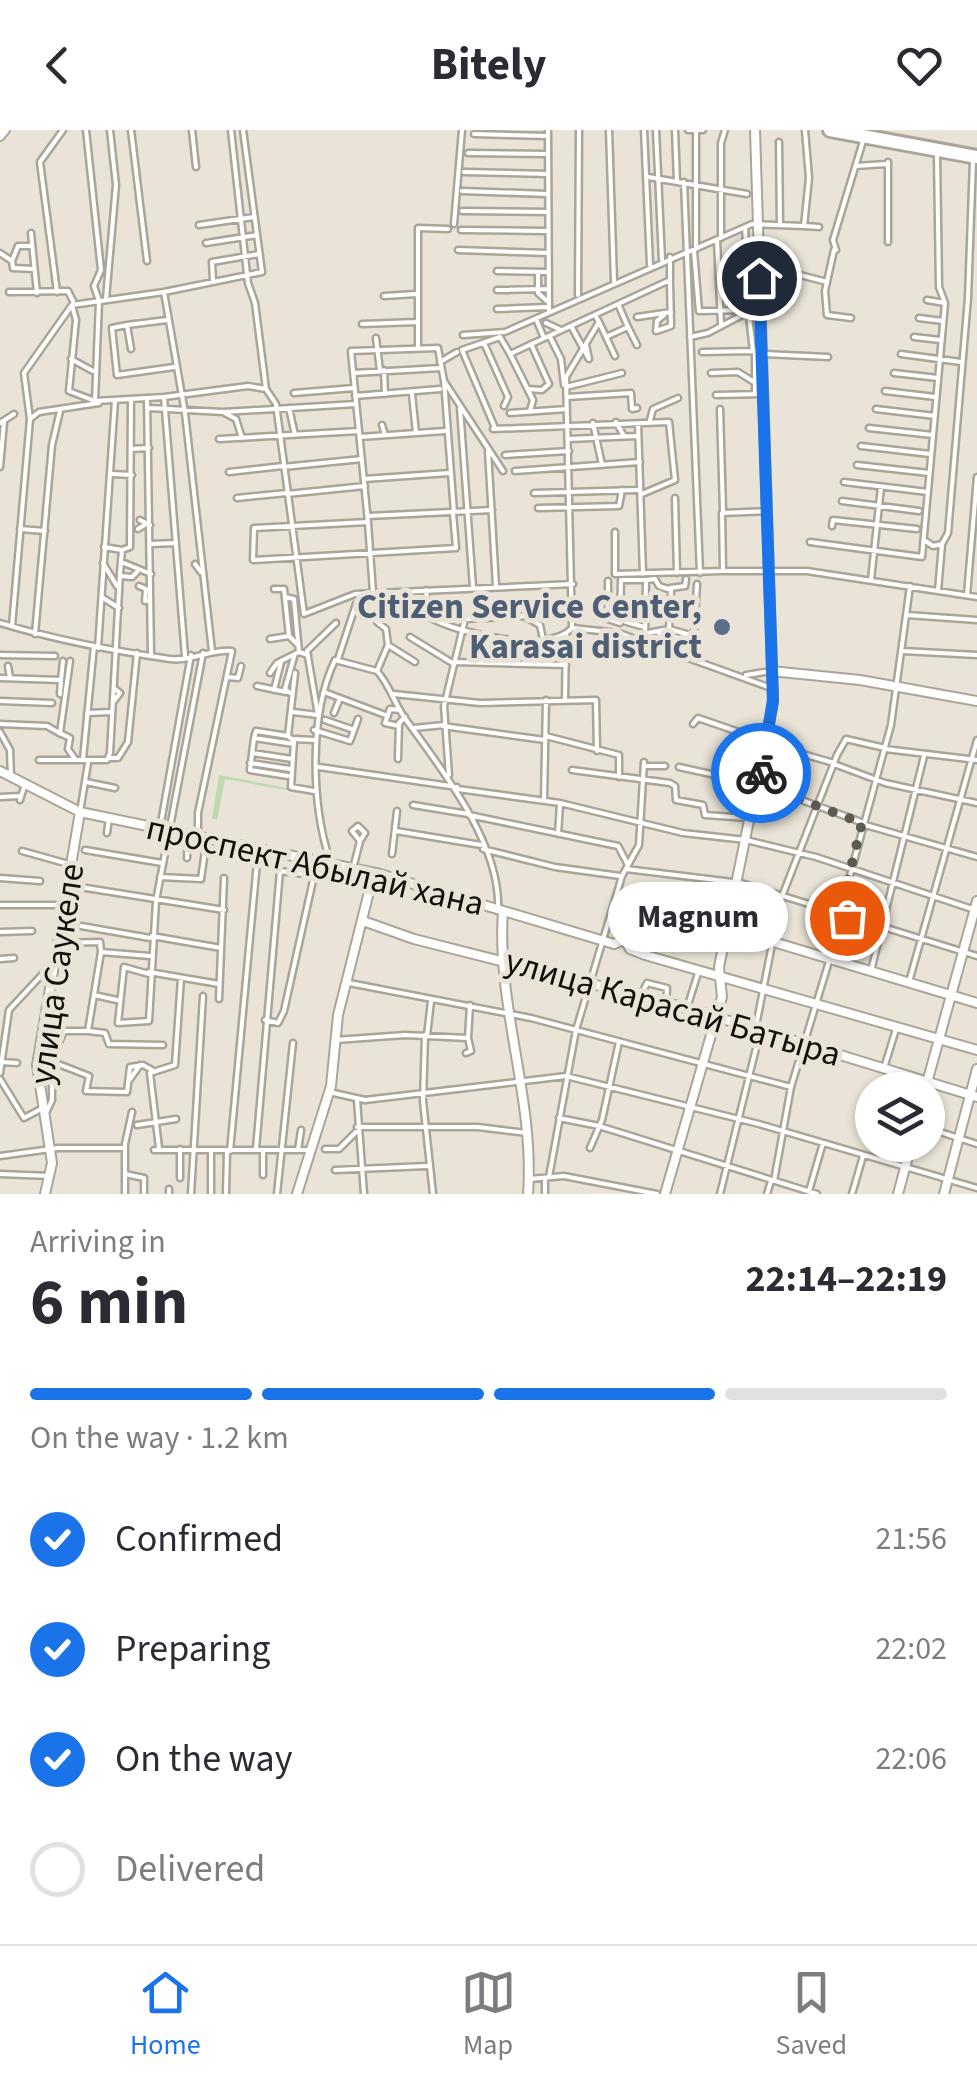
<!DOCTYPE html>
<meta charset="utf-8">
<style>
:root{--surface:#fff;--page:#f7f7f7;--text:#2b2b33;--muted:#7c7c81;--line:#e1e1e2;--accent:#1a73e8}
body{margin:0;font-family:"Source Sans 3",sans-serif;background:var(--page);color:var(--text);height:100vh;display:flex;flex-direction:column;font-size:38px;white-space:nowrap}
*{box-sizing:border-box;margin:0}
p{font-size:32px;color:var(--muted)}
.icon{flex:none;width:55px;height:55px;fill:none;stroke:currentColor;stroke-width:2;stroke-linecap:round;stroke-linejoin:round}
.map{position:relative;height:1064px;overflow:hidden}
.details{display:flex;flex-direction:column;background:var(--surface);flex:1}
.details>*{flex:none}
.buttons{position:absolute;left:855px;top:942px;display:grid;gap:20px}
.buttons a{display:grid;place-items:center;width:90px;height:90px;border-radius:50%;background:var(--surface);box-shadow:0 2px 8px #0004;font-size:50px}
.pin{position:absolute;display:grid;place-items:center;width:85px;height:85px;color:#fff;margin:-42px;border:5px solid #fff;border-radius:50%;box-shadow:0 2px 10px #0007}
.courier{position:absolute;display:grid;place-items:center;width:100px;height:100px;margin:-50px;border:8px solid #1a73e8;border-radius:50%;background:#fff;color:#222;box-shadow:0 2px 12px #0007}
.bubble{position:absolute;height:70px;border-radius:35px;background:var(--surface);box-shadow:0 2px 8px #0004;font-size:32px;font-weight:700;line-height:70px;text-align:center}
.head em{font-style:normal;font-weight:700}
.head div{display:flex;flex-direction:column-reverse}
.head{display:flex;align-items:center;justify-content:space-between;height:170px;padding:0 30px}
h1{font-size:65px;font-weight:700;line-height:75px}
.bar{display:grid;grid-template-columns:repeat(4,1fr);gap:15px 10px;align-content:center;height:120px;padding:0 30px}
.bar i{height:12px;border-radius:8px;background:var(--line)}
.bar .on{background:var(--accent)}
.bar p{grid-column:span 4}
ol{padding:0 30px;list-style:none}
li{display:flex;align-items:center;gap:30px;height:110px}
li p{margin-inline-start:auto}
li .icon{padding:10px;border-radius:50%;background:var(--accent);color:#fff;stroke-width:4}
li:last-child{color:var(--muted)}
li i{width:55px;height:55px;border:5px solid var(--line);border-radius:50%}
header{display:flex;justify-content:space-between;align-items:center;height:130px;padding:0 30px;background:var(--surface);font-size:45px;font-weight:700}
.tab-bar{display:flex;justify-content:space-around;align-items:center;height:140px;border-top:2px solid var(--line);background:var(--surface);font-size:28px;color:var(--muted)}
.tab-bar a{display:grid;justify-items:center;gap:5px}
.tab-bar .on{color:var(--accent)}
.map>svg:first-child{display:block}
.green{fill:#bdd9af}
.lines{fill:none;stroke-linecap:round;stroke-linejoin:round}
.street-casing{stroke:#aaa599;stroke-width:9}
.secondary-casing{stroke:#aaa599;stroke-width:12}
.highway-casing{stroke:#aaa599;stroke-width:18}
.street{stroke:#fff;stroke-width:4}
.secondary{stroke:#fff;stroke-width:8}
.highway{stroke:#fff;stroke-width:12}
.done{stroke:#5d5a53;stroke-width:10;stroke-dasharray:0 18}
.route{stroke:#1a73e8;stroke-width:12}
.service-dot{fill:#5c6f8a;stroke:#e9e4d7;stroke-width:4}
.labels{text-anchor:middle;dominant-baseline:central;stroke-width:10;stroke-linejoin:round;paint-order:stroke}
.service-label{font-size:35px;font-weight:bold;fill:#4e5e75;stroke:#e9e4d7;text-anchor:end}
.street-label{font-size:35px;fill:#12100c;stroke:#e9e4d7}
</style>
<header><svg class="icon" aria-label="back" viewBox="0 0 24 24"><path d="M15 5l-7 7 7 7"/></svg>Bitely<svg class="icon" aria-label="heart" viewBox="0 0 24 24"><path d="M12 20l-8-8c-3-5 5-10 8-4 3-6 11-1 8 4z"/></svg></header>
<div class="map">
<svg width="977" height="1064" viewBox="0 0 977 1064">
<rect width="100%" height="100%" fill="#e9e4d7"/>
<path class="green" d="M219,645L292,659V661L225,649L217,690L212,688Z"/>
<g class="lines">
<g class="street-casing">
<path id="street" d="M86,0L101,140L94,156L99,171L95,271L164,267L185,526
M131,0L147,131
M192,0L196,37
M231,0L248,153L255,173L266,259L276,274L304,484L355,464L573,454
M548,0L549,182
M609,0L614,151
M644,0L650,135
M656,0L662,130
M675,0L677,51
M688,0H703
M696,1V119
M474,4L548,6
M779,12L780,95
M468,23L548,24
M856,36L886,34
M464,42L548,44
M648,47L747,64
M684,52L700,443
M462,61L547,64
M462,81L547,82
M454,94L462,0
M199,95L254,87
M804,96L819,97
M461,100L547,101
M31,103L37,163
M721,108V13L725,0
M717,110L721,194
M888,112V32
M206,113L257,105
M458,120L548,123
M834,120L825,161L827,185L851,188
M836,120L833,110L863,11
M694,121L699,181L745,180L749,186L753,221L702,222
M0,123L12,131L13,138L34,139
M12,131L18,116H32
M497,141L547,142
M538,142V163L547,171
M213,151L212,132L259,124
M497,160L547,159
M9,162L68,161L73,171
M57,162L40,32L63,0
M759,164L786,161L788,152L800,145L827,152
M578,165L579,0
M384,166L416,164
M106,169L116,55L110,0
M927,170L945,173
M618,174L628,197
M72,175L76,190L69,261L95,271
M497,179L547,177
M637,187L671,182
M919,188L943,191
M536,189L544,208
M599,192L615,226
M546,193L561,200
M362,194L417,192
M127,195L112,198L117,245L174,237
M571,196L589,229L586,215
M656,201L671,196L670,152
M656,201L657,191L664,185
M463,205L505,202L752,94L804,96L809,48L805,0
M550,207L561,229L564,255
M606,207L628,197L637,215
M690,207L708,203L750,181L745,97
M914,207L940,210
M376,208L380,241
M484,213L508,267L504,276
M418,218V98L448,99
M131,219L127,195L167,190
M510,224L533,270L530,281
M764,224L828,227
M901,224L961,232
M71,229L93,241
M440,232L457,222
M384,240L385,264
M354,243L441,238
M711,243L738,242L754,252
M894,243L938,248
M444,250L454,383
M566,257L622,243
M528,259L542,260L549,254L531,214
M885,261L935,267
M294,263L354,258
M412,264L416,303
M755,264V221
M716,265L763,264
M355,266L440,259
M164,267L248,256L266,259
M567,267L631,263L632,279L637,278
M147,269L151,524
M149,278L223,282
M289,278L295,305
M460,278L473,457
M720,279L723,381
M876,279L935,286
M510,283L567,279
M30,289L24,243L72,175L164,162
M650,290L653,279L678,268
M616,292L624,306
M0,293L14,284
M593,293L602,335
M638,294L643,444
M382,295L385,305
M495,298L462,220L500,207L510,224L670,150V127
M869,298L933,305
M493,299L669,292L675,350L642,364
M360,307L445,301
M242,308L236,289L223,282L356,274
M219,309L359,301
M569,309L637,306
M861,316L930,324
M131,319L149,318
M488,321L496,456
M505,325L569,321
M857,335L929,343
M0,337L4,292
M283,337L362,329
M515,341L640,332
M229,342L283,336
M112,344L132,345
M364,349L449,343
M844,352L928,362
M534,363L637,360
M287,364L365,356
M237,368L287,363
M675,368L677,443
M842,371L919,381
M538,378L619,376L622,360
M453,383L456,418L253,430L254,398L368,392L351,221L438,218L444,251L503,341
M368,386L492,380
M140,390L150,395
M368,393L373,462
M832,396L833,390L917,399
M20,399L45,401
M138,399L146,394
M615,402V444L723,441L722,383L767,381
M924,410L933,416L942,414
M810,412L922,427L945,173L939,157L937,25
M150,414L176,413
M104,417L122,420
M103,433L117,456
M124,433L151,444
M195,434L201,442
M723,441H807L977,467
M120,446L132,447L137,442
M871,450L881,357
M608,451V489L620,493
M139,456L146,459L145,471L150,470
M670,458L685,456L686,449
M274,459H284L289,506L298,515
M426,460L429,487C456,503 548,525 572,498
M938,461L942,414L948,403L968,168L973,31
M967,465L977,347
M285,467L294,469L299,522
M103,468L119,478
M907,485L977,490
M377,492L386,499L388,515
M0,493C57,510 113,521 170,529C190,532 211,519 232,521L198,683V706
M12,496L30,289L39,282L99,273
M644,497L620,490L621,450H645
M572,498L566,247L599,192L595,185
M572,498L619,503L771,558
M669,499L694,506L697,454
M659,503L690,511L694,506
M35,504L52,315L60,281
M410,507L454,534
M270,509L289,506
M645,512L646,450L655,449L659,456L671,460L669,499L648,503
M98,518L115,270
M212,521L185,283L164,162L262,142L243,0
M903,521L977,525
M0,525L55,526
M338,529L356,474
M70,531L60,603L70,608L68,619L75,629
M454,532L566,535
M8,536L10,548
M377,541C389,554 394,572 404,587C440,637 501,713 498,779
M377,541L388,515L415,532
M270,543L277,533L299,522L308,525
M295,543L288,606L294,611L291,657L314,661
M746,545L771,541
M227,547L238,548L241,536
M0,548L61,550L63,531
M257,556L286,562
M274,560L281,532
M324,562L340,568L334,583
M290,563L285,559L294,527
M60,564L61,550
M394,564L480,573L596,570L597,621
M340,568L388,586
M565,570L566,505
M0,571L52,573
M114,571L120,563L115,559
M293,582L318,585
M87,583L111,582
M318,585L307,521L336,493
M325,590L354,600
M0,594L47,596L61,604
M693,594L698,588L762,610
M399,596L385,593L390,579L400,580
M443,596L545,610
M414,598L444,595
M314,600L350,611L358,589
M0,602L10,620L11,647
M546,606L619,625V647
M254,608L256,601L288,606
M294,609L314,610
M766,618L778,617L834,633
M885,619L977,630
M252,623L292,629
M109,628H118L128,612L137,523
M83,629L94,516
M398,629L399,593L405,587
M39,630H107L110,623L120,443L122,420L130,417L131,269
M250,633L290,639
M834,634L885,653L977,673
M645,636H665
M319,637L457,657
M679,637L761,655L861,692
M572,640L670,653L675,656L676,670L703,675L705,685L747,688
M449,645L444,576L465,489L524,486L540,495L543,509
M288,646L250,640L254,608L294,614
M86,652L115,658
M458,659L560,673L683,703L746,710L816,727L972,779
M0,667L20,666
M20,670L25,654
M544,670L546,570
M413,675L468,684
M80,682L88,633
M469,685L618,716L628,735
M862,694L977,727
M160,698L191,525
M396,701L481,715
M107,703L109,688
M558,704L560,674
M483,719L555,737L620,746
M85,720L162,733
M22,721L72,735
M392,724L397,681
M187,728L188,704
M330,731C311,673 309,585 335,530L377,541
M353,739L360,711L352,701L358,696L365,703L360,711
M626,739L741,753L977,826
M160,747L201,749L205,721
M0,748L40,751
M80,757L224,780
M0,775H64
M839,786L891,595L910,456
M81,796L150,808
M0,802L32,801
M152,806L221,818
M58,813L100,812L101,822
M101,822L150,826
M0,829L14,828
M871,841L924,626
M149,842L219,854
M149,844L124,837L118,893L149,891L156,771L203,523
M909,852L977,610
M349,853L531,888L791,957
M94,865L117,870
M640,867L647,853L667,858L666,873
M219,869L224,748
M687,878L699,840
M265,890L278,893L284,881L314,746
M756,896L781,769L837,625L846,609L885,618
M88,901L105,903L109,914L163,915
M425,905L423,971L433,1064
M427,906L431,871
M468,908L470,875
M336,910L405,905L468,908L471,921L466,923
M39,926H53L64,901H88L101,822
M1,932L17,933
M53,932L89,946L86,961L127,962L130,937L143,935L152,940
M884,938L897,896
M0,943L9,880L51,835
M0,949L24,988L41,979
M128,952L140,935
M329,962L365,970L566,946L759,994L977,1058
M357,970L364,1064
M46,983L52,970V930
M559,988L599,996L817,1064
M137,995L176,989
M357,997H478L527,1003
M928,998L977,1014
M159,1018L150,943L175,935L181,848
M590,1018L602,990L619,912
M256,1019L280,741L312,745L315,730
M325,1019H339L356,1002
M154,1020H310
M298,1020L301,1000
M211,1021V1064
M230,1021L258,722
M0,1026L58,1018H125
M335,1040L427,1036
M0,1044L50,1046
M125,1044L144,1048V1064
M263,1045V1020
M549,1047L576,900L622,746L639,715L644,632
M180,1048V1019
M529,1049L564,1046L657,1064
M774,1051L791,957L830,828
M809,1061L823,1013
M125,1064V1014L132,982
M169,1064V1059
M191,1064L203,866
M226,1064L227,1021
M277,1064L293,913
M545,1064V1048
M720,1064L760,902
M767,1064L771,1051
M852,1064L863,1026"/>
</g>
<g class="secondary-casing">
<path id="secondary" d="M0,6L5,0
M771,541L860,550L977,571
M0,641L80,682L380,744L614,814L664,792L700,790L977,873
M503,781C496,876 535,969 528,1064
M363,791L414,809L687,878L977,967
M626,812L630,819L645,825L977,920
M925,960L977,771
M45,1064L52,1033L37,935L80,682
M297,1064L331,956L338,885L371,754L378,744
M665,1064L722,867L719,837L773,573L755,0
M898,1064L911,1015
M944,1064L977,939"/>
</g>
<g class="highway-casing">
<path id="highway" d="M830,0L977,27"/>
</g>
<use href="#street" class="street"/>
<use href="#secondary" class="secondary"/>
<use href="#highway" class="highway"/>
</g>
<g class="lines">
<path class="done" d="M761,643L759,654L862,693L839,786L847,788"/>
<path class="route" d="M759,148L773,570L761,643"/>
</g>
<circle class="service-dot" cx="722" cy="497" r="10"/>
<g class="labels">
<g class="service-label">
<text x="702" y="477">Citizen Service Center,<tspan x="702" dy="40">Karasai district</tspan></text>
</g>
<g class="street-label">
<text transform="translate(315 736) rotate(13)">проспект Абылай хана</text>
<text transform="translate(57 844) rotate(-82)">улица Саукеле</text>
<text transform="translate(673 878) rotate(16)">улица Карасай Батыра</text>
</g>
</g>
</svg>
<div class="buttons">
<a><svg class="icon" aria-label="layers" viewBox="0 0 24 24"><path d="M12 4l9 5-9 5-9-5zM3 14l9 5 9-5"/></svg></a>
</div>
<div class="pin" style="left:847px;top:788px;background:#ea580c"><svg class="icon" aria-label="bag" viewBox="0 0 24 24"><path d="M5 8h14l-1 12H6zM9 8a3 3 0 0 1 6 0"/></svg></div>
<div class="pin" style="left:759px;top:148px;background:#1f2937"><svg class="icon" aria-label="home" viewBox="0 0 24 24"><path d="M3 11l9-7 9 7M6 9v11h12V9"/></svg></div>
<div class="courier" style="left:761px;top:643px"><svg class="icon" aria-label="bike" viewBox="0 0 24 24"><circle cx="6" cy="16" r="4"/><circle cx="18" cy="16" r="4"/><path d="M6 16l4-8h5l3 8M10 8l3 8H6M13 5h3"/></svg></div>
<div class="bubble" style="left:608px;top:752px;width:180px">Magnum</div>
</div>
<section class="details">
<div class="head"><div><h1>6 min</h1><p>Arriving in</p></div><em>22:14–22:19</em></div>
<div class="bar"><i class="on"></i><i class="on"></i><i class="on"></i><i></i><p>On the way · 1.2 km</p></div>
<ol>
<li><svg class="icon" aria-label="check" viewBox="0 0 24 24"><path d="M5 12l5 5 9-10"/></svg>Confirmed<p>21:56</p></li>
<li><svg class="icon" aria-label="check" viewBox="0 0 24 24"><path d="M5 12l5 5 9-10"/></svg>Preparing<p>22:02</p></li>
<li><svg class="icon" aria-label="check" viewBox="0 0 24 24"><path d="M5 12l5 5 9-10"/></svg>On the way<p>22:06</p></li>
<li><i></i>Delivered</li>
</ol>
</section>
<nav class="tab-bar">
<a class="on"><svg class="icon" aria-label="home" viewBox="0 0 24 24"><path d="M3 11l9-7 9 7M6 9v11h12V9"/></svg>Home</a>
<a><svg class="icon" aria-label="map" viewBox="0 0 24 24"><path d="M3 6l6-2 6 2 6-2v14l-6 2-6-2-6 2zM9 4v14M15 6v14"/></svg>Map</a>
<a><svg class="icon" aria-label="saved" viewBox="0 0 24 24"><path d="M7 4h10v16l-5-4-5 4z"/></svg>Saved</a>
</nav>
